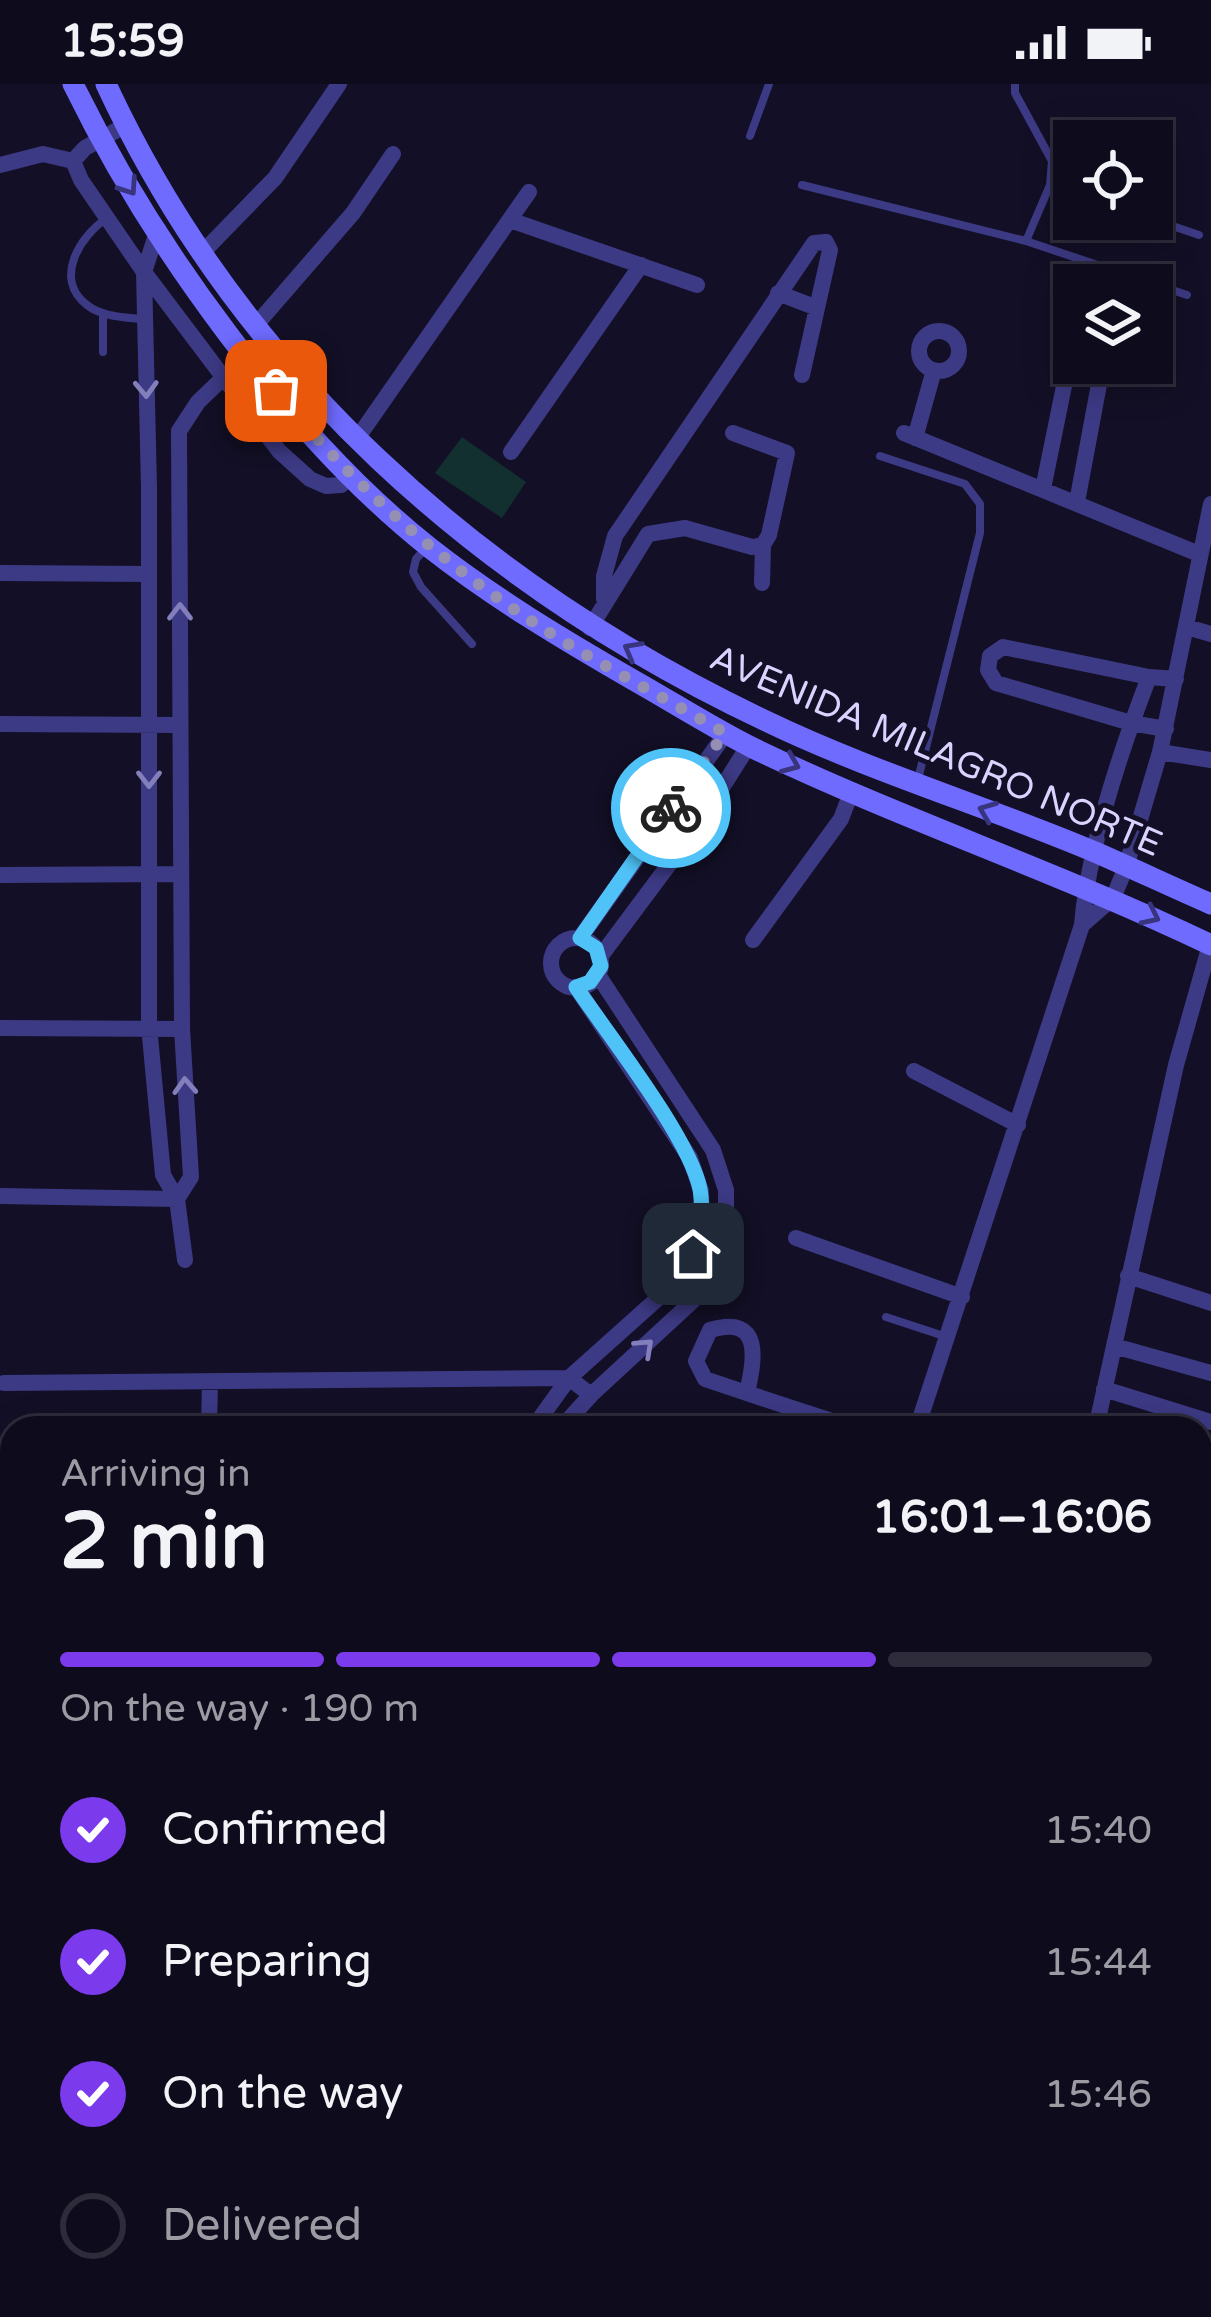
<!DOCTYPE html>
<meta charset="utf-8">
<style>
:root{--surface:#0e0b1c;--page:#171425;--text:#f1f3f6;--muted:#9b9ba3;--line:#2e2b3b;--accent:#7c3aed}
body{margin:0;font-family:"Varela Round",sans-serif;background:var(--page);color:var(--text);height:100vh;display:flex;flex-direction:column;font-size:45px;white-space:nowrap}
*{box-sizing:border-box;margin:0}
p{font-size:39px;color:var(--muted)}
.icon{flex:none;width:66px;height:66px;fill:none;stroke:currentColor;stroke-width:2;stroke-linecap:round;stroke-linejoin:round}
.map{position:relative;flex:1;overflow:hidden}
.details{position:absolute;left:0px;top:1332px;width:1212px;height:903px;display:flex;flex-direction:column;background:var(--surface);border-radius:36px 36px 0 0;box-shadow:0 6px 30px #0003,0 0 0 3px var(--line)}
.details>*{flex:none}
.controls{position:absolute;left:1053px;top:36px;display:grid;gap:24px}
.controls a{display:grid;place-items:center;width:120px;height:120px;border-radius:0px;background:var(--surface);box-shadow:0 6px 30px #0003,0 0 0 3px var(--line);font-size:60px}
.pin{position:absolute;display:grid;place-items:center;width:102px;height:102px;color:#fff;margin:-51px;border-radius:24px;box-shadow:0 6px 18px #0006}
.courier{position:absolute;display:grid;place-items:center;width:120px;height:120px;margin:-60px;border:9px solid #4fc3f7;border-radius:50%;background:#fff;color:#222;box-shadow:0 3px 15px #0007}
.headline em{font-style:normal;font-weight:700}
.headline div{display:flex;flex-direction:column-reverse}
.headline{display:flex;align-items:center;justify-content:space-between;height:204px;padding:0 60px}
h1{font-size:78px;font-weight:700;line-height:90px}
.bar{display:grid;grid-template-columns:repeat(4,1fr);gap:18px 12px;align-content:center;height:144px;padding:0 60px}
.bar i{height:15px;border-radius:9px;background:var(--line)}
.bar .on{background:var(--accent)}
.bar p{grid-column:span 4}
ol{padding:0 60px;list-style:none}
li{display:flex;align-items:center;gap:36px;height:132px}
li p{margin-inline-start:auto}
li .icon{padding:12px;border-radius:50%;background:var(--accent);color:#fff;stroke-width:4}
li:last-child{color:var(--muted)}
li i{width:66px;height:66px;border:6px solid var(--line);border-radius:50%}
.status{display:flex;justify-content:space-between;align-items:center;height:84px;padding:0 60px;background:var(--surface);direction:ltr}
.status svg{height:33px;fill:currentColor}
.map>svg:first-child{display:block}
.green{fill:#12302f}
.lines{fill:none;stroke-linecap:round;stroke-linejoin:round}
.service{stroke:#3d3a85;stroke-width:8}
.minor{stroke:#3d3a85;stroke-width:16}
.secondary{stroke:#6f6bff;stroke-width:21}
.oneway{stroke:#38347d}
.oneway2{stroke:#837fbc}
.done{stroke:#948fb3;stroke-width:12;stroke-dasharray:0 21.6}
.route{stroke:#4fc3f7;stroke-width:15}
.labels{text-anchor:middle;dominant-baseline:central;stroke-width:10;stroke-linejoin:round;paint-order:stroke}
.street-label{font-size:36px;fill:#d9d4ff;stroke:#130f26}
</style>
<div class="status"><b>15:59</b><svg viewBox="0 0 49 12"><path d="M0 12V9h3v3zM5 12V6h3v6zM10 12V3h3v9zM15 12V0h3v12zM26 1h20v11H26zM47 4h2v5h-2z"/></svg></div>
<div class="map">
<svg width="1211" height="2233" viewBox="0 0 1211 2233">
<rect width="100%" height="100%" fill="#130f26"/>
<path class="green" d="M462,353L526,398L502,434L435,389Z"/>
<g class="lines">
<path class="service" d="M750,52L769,0
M802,101L1026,157L1050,101L1052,77L1015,9V0
M1050,101L1074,109
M107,134C80,152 53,195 87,221C102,233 124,233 142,235
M1152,135L1199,151
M1026,157L1187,211
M103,229V268
M880,372L965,400L980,420V449L917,699
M427,463L416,475L413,488L421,503L472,560
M886,1233L947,1253"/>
<path class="minor" d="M73,77L81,96L144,188L279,367L310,395L326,402L341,401L351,392
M0,81L43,70L73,77L85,64L126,41
M510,136L697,201
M158,145L144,188L149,404V942L163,1091L177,1115L185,1176
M202,169L275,94L339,0
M778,209L817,224
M255,242L353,129L393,70
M919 267a20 20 0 1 1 40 0a20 20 0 1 1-40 0Z
M904,349L1199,470
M915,354L934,286
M356,356L529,108
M511,368L641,181
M1043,405L1074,253
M1077,418L1103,279
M0,489L149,490
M762,499L763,461
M604,515V492L615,452L814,159L826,158L830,166L802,291
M1187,543L1211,550
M590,544L648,450L685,444L752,463L763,461L769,451L787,369L733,349
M0,640L180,641
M1166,645L1131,639L996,599L988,586L990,572L1003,563L1149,593L1176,595
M1160,668L1211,676
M0,791L181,790
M1082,841L1113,814L1126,783L1160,668L1211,420
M580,854L726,649
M551 879a25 25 0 1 1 50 0a25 25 0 1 1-50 0Z
M753,856L841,735L852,706
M600,873L697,743L749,661
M0,944L182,945
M914,987L1018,1041
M0,1112L177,1115
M177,1115L191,1093L182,945L179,347L198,318L223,294
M796,1154L962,1213
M1128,1192L1211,1219
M1114,1262L1211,1289
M4,1299L569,1294L591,1311
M1104,1305L1211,1338
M747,1309C754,1277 764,1230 710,1246L696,1277L705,1295C755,1312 804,1328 854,1344
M209,1344L210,1297
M533,1344L569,1294L674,1200L693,1170L702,1142L701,1107L690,1074L576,903
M561,1344L591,1311L697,1213L715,1183L726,1149V1106L713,1066L598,891
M917,1344L1082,841C1088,764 1121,666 1149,593
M1096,1344L1176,981L1210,861
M1200,1416L1211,1419
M0,1476L12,1452
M0,1579L12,1585
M0,1754L12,1760
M1200,2215L1210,2143
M885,2223L927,2233
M617,2233L619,2223
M641,2233L643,2223
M781,2233L783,2223
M1026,2233L1027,2223
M1124,2233L1126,2223"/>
<path class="secondary" d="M73,0C151,160 290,353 430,464C495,515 564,556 635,597C674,619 713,644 753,664C903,736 1061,789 1211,861
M106,0C240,289 481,502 766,637C872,688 986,722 1095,768C1134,785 1172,803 1211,820"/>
</g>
<defs><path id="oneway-chevron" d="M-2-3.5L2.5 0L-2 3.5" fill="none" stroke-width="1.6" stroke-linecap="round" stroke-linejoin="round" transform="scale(3)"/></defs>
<g class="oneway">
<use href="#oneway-chevron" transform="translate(129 103) rotate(56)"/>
<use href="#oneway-chevron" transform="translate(632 566) rotate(-151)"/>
<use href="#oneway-chevron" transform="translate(791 680) rotate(23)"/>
<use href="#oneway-chevron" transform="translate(987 727) rotate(-159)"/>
<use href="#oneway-chevron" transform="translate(1151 832) rotate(26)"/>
</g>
<g class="oneway2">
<use href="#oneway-chevron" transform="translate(146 305) rotate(88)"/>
<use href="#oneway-chevron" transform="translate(180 528) rotate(-90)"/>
<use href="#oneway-chevron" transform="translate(149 695) rotate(90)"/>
<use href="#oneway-chevron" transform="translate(185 1002) rotate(-93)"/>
<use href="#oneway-chevron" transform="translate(645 1263) rotate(-43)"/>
</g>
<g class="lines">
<path class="done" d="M276,307C348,395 432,471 527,534C590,576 660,611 725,649L671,724"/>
<path class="route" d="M671,724L580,854L596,864L601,882L590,898L576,903C609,952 689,1053 700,1105C704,1128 700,1148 693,1170"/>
</g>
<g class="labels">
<g class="street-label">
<text transform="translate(936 667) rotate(23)">AVENIDA MILAGRO NORTE</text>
</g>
</g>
</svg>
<div class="controls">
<a><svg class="icon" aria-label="locate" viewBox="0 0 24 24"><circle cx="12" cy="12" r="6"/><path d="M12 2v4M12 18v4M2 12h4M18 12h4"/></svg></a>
<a><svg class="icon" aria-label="layers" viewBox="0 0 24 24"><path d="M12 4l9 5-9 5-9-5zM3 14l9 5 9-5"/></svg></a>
</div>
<div class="pin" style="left:276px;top:307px;background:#ea580c"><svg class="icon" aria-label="bag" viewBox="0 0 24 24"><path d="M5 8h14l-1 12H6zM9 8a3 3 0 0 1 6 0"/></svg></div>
<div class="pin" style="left:693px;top:1170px;background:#1f2937"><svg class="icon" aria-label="home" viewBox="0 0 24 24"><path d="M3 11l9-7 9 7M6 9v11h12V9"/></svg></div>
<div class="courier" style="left:671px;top:724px"><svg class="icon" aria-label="bike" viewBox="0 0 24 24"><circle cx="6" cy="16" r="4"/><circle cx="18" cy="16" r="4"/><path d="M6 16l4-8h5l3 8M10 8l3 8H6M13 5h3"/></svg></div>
<section class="details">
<div class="headline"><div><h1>2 min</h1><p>Arriving in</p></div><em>16:01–16:06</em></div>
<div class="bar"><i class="on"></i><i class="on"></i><i class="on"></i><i></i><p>On the way · 190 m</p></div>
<ol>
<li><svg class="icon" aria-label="check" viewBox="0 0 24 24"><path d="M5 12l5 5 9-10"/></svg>Confirmed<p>15:40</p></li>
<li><svg class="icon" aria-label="check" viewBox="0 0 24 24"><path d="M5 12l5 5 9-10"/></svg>Preparing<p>15:44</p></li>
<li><svg class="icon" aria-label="check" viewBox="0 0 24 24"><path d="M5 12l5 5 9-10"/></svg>On the way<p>15:46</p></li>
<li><i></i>Delivered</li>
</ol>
</section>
</div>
